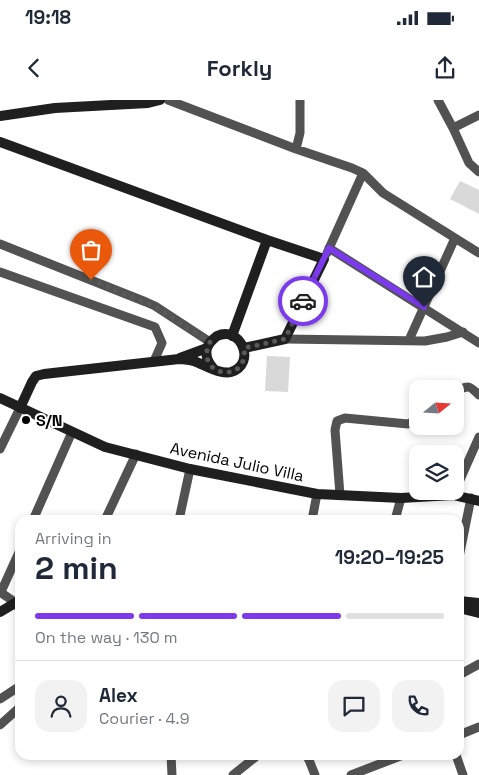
<!DOCTYPE html>
<meta charset="utf-8">
<style>
:root{--surface:#fff;--page:#f2f2f3;--text:#1f2937;--muted:#747a83;--line:#e0e1e3;--accent:#7c3aed}
body{margin:0;font-family:"Space Grotesk",sans-serif;background:var(--page);color:var(--text);height:100vh;display:flex;flex-direction:column;font-size:19px;white-space:nowrap}
*{box-sizing:border-box;margin:0}
p{font-size:16px;color:var(--muted)}
.icon{flex:none;width:28px;height:28px;fill:none;stroke:currentColor;stroke-width:2;stroke-linecap:round;stroke-linejoin:round}
.map{position:relative;flex:1;overflow:hidden}
.side{position:absolute;left:15px;top:415px;width:449px;height:245px;display:flex;flex-direction:column;background:var(--surface);border-radius:15px;box-shadow:0 2px 8px #0003}
.side>*{flex:none}
.needle{width:32px;rotate:72deg}
.controls{position:absolute;left:409px;top:280px;display:grid;gap:10px}
.controls a{display:grid;place-items:center;width:55px;height:55px;border-radius:10px;background:var(--surface);box-shadow:0 2px 8px #0003;font-size:25px}
.pin{position:absolute;display:grid;place-items:center;width:42px;height:42px;color:#fff;margin:-51px -21px;border-radius:50% 50% 50% 0;rotate:-45deg;box-shadow:0 0 5px #0007}
.pin .icon{rotate:45deg}
.courier{position:absolute;display:grid;place-items:center;width:50px;height:50px;margin:-25px;border:4px solid #7c3aed;border-radius:50%;background:#fff;color:#222;box-shadow:0 1px 6px #0007}
.head em{font-style:normal;font-weight:800}
.head div{display:flex;flex-direction:column-reverse}
.head{display:flex;align-items:center;justify-content:space-between;height:85px;padding:0 20px}
h1{font-size:32px;font-weight:800;line-height:38px}
.bar{display:grid;grid-template-columns:repeat(4,1fr);gap:8px 5px;align-content:center;height:60px;padding:0 20px}
.bar i{height:6px;border-radius:4px;background:var(--line)}
.bar .on{background:var(--accent)}
.bar p{grid-column:span 4}
.line{display:flex;align-items:center;gap:12px;padding:0 20px;border-top:1px solid var(--line)}
.line div{flex:1}
.round{display:grid;place-items:center;flex:none;width:52px;height:52px;border-radius:15px;background:var(--page)}
.status{display:flex;justify-content:space-between;align-items:center;height:35px;padding:0 25px;background:var(--surface);direction:ltr}
.status svg{height:14px;fill:currentColor}
header{display:flex;justify-content:space-between;align-items:center;height:65px;padding:0 20px;background:var(--surface);font-size:22px;font-weight:800}
.map>svg:first-child{display:block}
.pitch{fill:#d9d9d9}
.lines{fill:none;stroke-linecap:round;stroke-linejoin:round}
.street{stroke:#525252;stroke-width:9}
.secondary{stroke:#1f1f1f;stroke-width:10}
.done{stroke:#595959;stroke-width:5;stroke-dasharray:0 9}
.route{stroke:#7c3aed;stroke-width:6}
.poi-dot{fill:#000;stroke:#fff;stroke-width:2}
.labels{text-anchor:middle;dominant-baseline:central;stroke-width:4;stroke-linejoin:round;paint-order:stroke}
.poi-label{font-size:16px;font-weight:bold;fill:#000;stroke:#fff;text-anchor:start}
.street-label{font-size:16px;fill:#000;stroke:#fff}
</style>
<div class="status"><b>19:18</b><svg viewBox="0 0 49 12"><path d="M0 12V9h3v3zM5 12V6h3v6zM10 12V3h3v9zM15 12V0h3v12zM26 1h20v11H26zM47 4h2v5h-2z"/></svg></div>
<header><svg class="icon" aria-label="back" viewBox="0 0 24 24"><path d="M15 5l-7 7 7 7"/></svg>Forkly<svg class="icon" aria-label="share" viewBox="0 0 24 24"><path d="M12 15V3M7 8l5-5 5 5M5 13v7h14v-7"/></svg></header>
<div class="map">
<svg width="479" height="675" viewBox="0 0 479 675">
<rect width="100%" height="100%" fill="#fff"/>
<path class="pitch" d="M460,81L479,90V114L450,99Z
M267,256L290,257L288,292L265,291Z"/>
<g class="lines">
<path class="street" d="M168,0L296,49L352,68L363,73L383,93L479,153
M438,0L453,28L469,63L479,72
M453,28L479,15
M296,49L300,33V0
M0,144L146,202L155,206L210,242
M329,148L479,243
M327,153L363,73
M0,172L155,227L162,243L154,261
M285,239L425,241L447,237L463,232
M409,240L455,138
M455,291C469,286 468,284 479,295
M0,349L20,308
M455,391L479,337
M340,395L335,330L337,321L345,318L408,324L418,319
M33,420L72,332
M105,420L136,354
M179,420L190,369
M312,420L317,394
M395,420L401,398
M459,457L471,398
M0,492L16,503L20,510
M1,492L20,450
M459,575L479,564
M0,599L20,586
M0,625L20,607
M459,635L479,627
M171,655L172,675
M306,655L309,660L315,675
M456,655L463,675
M233,675L258,655
M351,675L403,655"/>
<path class="secondary" d="M0,16L55,8L148,3L160,0
M0,42L267,140L324,159L285,239L244,248
M232,236L267,140
M180,258L207,248
M0,298L105,347L190,369L317,394L401,398L453,395L479,401
M20,308L32,282L36,276L44,274L179,259C184,259 189,260 194,261C205,265 220,275 231,272C257,264 241,225 217,236C213,239 209,243 207,248C205,256 208,263 214,269
M459,501L479,503
M459,508L479,513
M0,512L20,500"/>
</g>
<g class="lines">
<path class="done" d="M91,180L154,206L210,242C193,276 249,286 244,248L285,239L303,201"/>
<path class="route" d="M303,201L329,148L424,207"/>
</g>
<circle class="poi-dot" cx="26" cy="320" r="5"/>
<g class="labels">
<g class="poi-label">
<text x="36" y="320">S/N</text>
</g>
<g class="street-label">
<text transform="translate(237 362) rotate(12)">Avenida Julio Villa</text>
</g>
</g>
</svg>
<div class="controls">
<a><svg class="needle" viewBox="-14 -14 28 28"><path d="M0-13l5 13h-10z" fill="#e53935"/><path d="M0 13l5-13h-10z" fill="#747a83"/></svg></a>
<a><svg class="icon" aria-label="layers" viewBox="0 0 24 24"><path d="M12 4l9 5-9 5-9-5zM3 14l9 5 9-5"/></svg></a>
</div>
<div class="pin" style="left:91px;top:180px;background:#ea580c"><svg class="icon" aria-label="bag" viewBox="0 0 24 24"><path d="M5 8h14l-1 12H6zM9 8a3 3 0 0 1 6 0"/></svg></div>
<div class="pin" style="left:424px;top:207px;background:#1f2937"><svg class="icon" aria-label="home" viewBox="0 0 24 24"><path d="M3 11l9-7 9 7M6 9v11h12V9"/></svg></div>
<div class="courier" style="left:303px;top:201px"><svg class="icon" aria-label="car" viewBox="0 0 24 24"><path d="M5 17H2v-5l4-1 3-4h7l3 4 3 1v5h-3M9 17h6M6 11h13"/><circle cx="7" cy="17" r="2"/><circle cx="17" cy="17" r="2"/></svg></div>
<section class="side">
<div class="head"><div><h1>2 min</h1><p>Arriving in</p></div><em>19:20–19:25</em></div>
<div class="bar"><i class="on"></i><i class="on"></i><i class="on"></i><i></i><p>On the way · 130 m</p></div>
<div class="line" style="height:90px"><a class="round"><svg class="icon" aria-label="person" viewBox="0 0 24 24"><circle cx="12" cy="8" r="4"/><path d="M4 21q1-7 8-7t8 7"/></svg></a><div><b>Alex</b><p>Courier · 4.9</p></div><a class="round"><svg class="icon" aria-label="chat" viewBox="0 0 24 24"><path d="M4 5h16v11H9l-5 4z"/></svg></a><a class="round"><svg class="icon" aria-label="phone" viewBox="0 0 24 24"><path d="M5 4h4l2 5-3 2q2 4 5 5l2-3 5 2v4C11 20 4 13 5 4z"/></svg></a></div>
</section>
</div>
